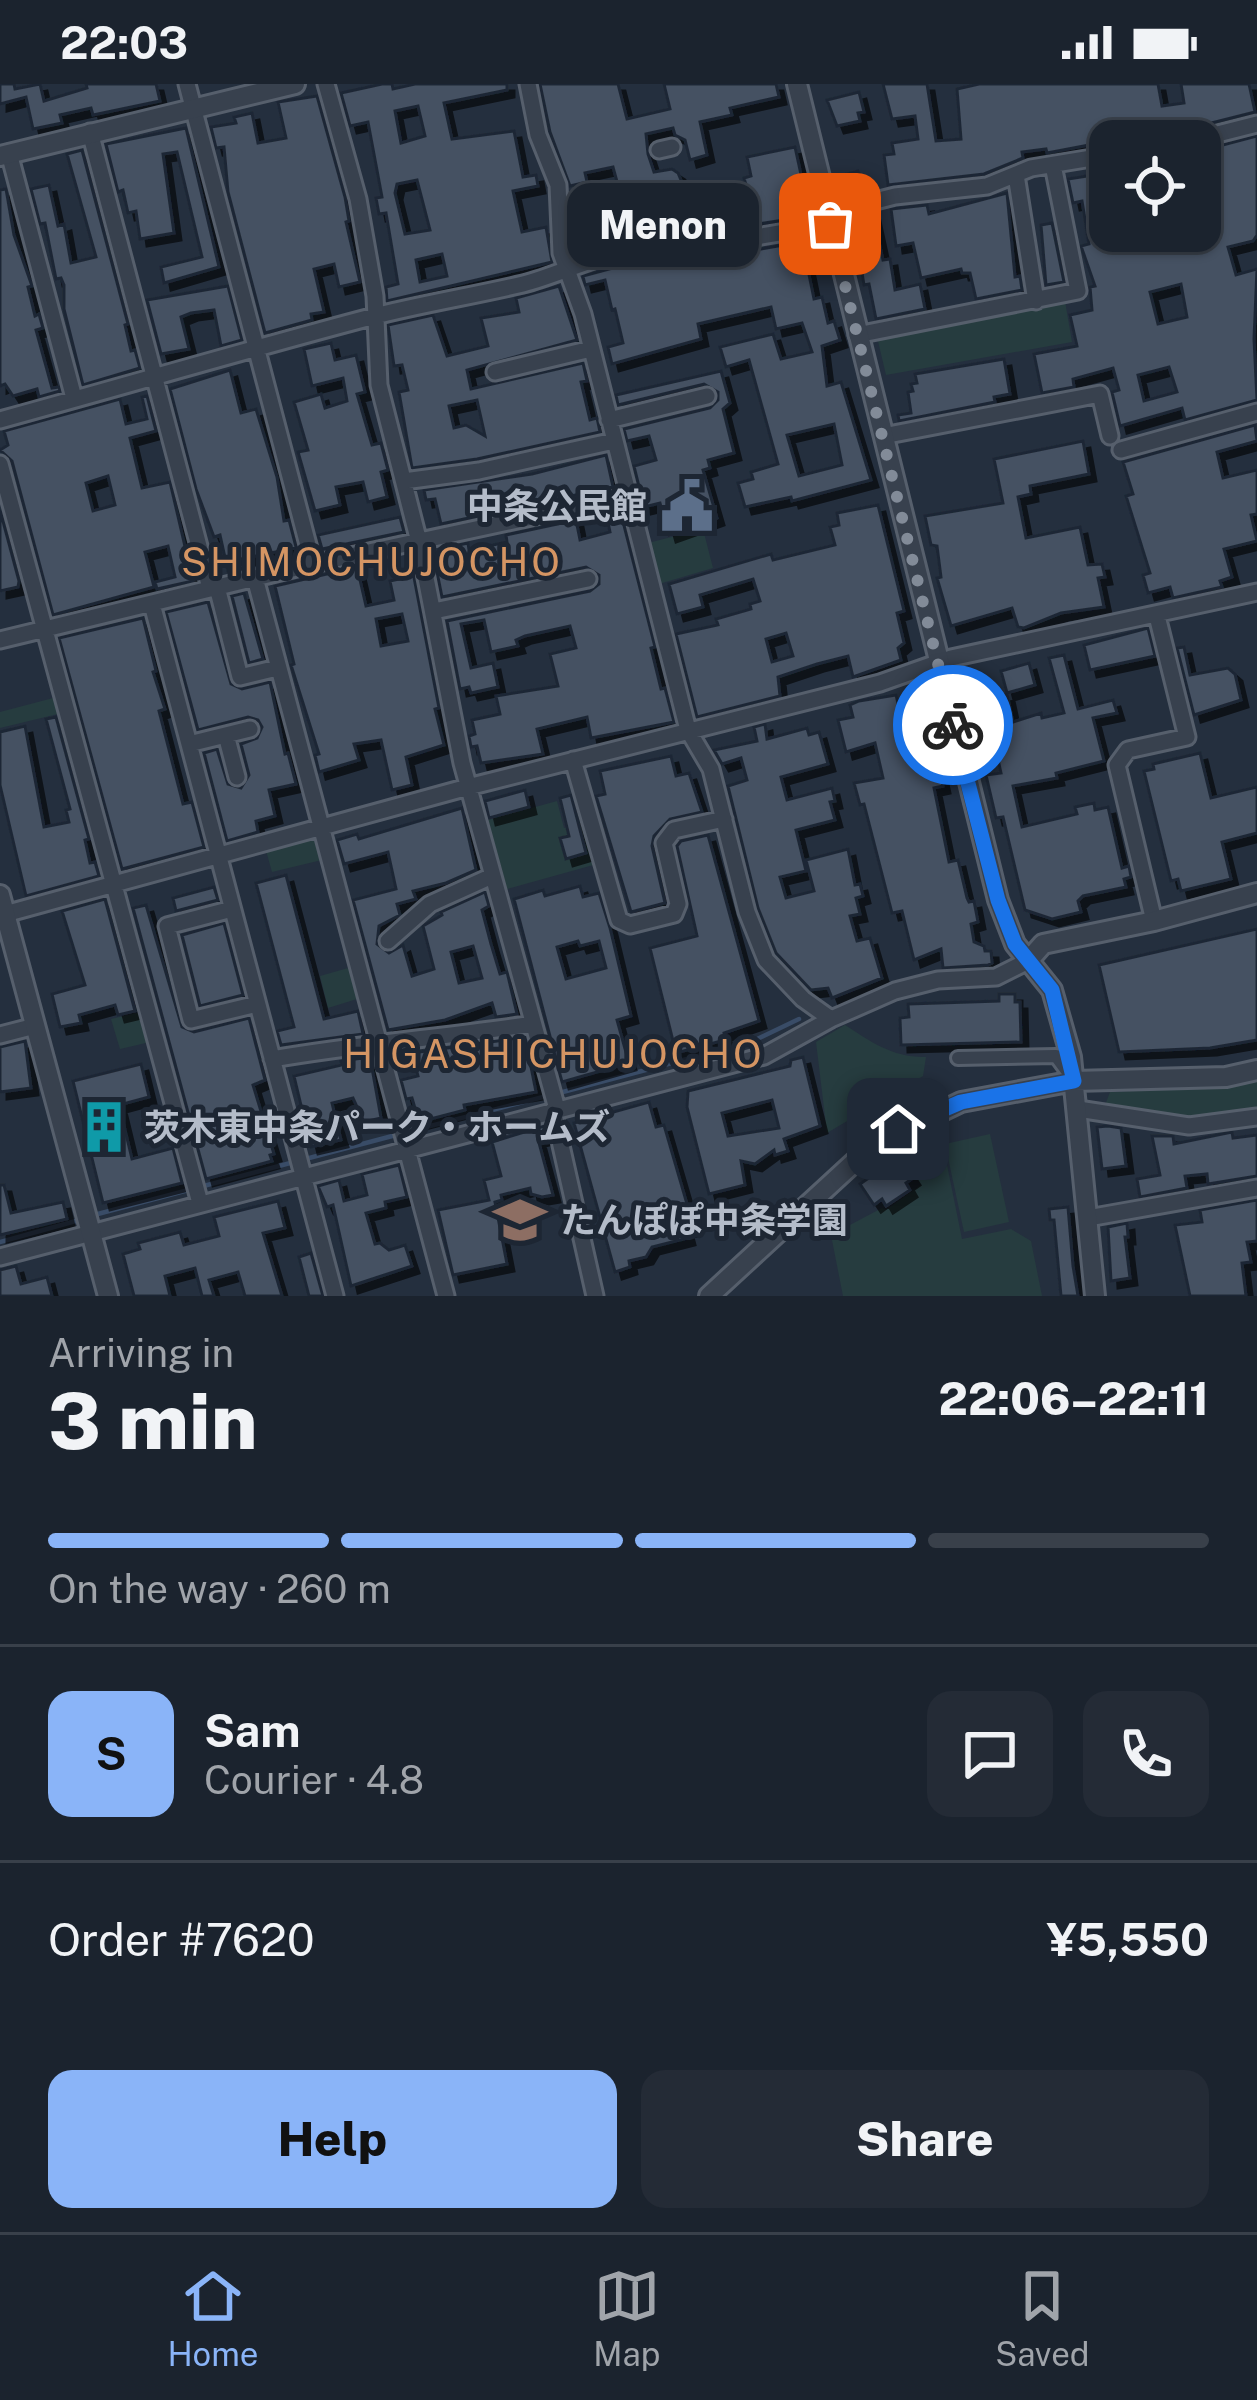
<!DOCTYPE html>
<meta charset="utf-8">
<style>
:root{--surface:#1b232e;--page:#242b36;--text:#f1f3f6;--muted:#a0a4aa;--line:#39404a;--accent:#8ab4f8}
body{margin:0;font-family:"Public Sans","Noto Sans JP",sans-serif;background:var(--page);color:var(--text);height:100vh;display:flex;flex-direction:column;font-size:45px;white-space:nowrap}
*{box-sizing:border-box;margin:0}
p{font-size:39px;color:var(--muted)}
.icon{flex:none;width:66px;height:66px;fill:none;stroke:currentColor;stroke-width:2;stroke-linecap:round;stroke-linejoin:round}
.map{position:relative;height:1212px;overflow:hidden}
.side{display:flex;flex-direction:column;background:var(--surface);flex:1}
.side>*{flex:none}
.controls{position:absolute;left:1089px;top:36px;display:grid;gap:24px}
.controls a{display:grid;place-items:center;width:132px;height:132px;border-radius:24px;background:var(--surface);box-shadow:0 3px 9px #0004,0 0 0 3px var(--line);font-size:60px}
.pin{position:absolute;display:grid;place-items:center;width:102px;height:102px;color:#fff;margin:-51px;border-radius:24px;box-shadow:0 6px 18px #0006}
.courier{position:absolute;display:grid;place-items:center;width:120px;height:120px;margin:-60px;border:9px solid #1a73e8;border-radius:50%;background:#fff;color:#222;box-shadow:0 3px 15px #0007}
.bubble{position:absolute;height:84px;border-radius:24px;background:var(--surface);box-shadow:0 3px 9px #0004,0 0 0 3px var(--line);font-size:39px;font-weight:800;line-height:84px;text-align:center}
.overview em{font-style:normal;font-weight:800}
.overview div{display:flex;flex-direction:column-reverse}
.overview{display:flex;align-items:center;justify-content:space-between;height:204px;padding:0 48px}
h1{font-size:78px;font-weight:800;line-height:90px}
.bar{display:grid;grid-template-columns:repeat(4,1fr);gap:18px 12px;align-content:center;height:144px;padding:0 48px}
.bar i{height:15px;border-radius:9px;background:var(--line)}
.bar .selected{background:var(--accent)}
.bar p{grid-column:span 4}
.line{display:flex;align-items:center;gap:30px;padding:0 48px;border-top:3px solid var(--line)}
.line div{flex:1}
.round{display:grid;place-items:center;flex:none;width:126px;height:126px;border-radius:24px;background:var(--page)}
.button{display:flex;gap:24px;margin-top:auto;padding:24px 48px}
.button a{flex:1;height:138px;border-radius:24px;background:var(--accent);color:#111;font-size:48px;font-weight:800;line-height:138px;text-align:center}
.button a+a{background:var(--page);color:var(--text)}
.status{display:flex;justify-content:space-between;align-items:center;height:84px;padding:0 60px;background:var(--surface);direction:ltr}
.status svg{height:33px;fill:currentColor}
.dock{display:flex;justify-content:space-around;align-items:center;height:168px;border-top:3px solid var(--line);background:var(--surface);font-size:33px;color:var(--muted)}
.dock a{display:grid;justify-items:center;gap:6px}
.dock .selected{color:var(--accent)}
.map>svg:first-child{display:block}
.green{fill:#263c3f}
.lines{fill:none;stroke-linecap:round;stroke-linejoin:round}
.stream{stroke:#394c67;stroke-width:4.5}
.building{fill:#455162;stroke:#1f2835;stroke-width:3;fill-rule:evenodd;filter:url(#shadow)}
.pedestrian-casing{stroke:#565f6c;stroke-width:18}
.minor-casing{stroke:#565f6c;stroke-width:21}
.tertiary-casing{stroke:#565f6c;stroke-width:24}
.pedestrian{stroke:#38414e;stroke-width:12}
.minor{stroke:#38414e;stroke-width:15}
.tertiary{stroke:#38414e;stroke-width:18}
.done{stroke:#828b98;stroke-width:12;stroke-dasharray:0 21.6}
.route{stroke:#1a73e8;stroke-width:15}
.labels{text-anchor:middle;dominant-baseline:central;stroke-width:10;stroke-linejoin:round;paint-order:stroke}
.poi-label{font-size:36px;font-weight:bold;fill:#b4bcc9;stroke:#1d2633;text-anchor:start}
.neighbourhood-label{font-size:39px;letter-spacing:3px;fill:#d59563;stroke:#1d2633}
</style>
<div class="status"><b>22:03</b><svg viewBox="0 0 49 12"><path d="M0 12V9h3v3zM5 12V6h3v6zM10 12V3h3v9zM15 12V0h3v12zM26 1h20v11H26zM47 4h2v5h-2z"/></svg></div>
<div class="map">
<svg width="1257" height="1212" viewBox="0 0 1257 1212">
<defs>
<filter id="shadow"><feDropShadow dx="7" dy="7" stdDeviation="0" flood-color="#0009"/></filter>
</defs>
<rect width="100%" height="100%" fill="#242f3e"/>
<path class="green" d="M1065,217L1072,258L886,291L877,253Z
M703,445L713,484L659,500L648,459Z
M57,613L62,629L0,644V628Z
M557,717L564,744L585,738L597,780L507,805L488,736Z
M318,749L326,775L272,788L265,763Z
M348,884L357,915L328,924L320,892Z
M141,928L150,958L120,965L111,935Z
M845,941C871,958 894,974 926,973L923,992L827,1049L816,958Z
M1257,996V1026L1192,1035L1104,1024L1110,1008L1226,1002Z
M990,1050L1009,1138L964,1148L945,1060Z
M943,1061L962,1155L1011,1145L1031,1157L1042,1212H843L831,1151L882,1124L886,1126L921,1101L904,1074Z"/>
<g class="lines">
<path class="stream" d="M559,1009L751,958L799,935
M407,1048L547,1012
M94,1131L396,1051
M0,1158L83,1135"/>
</g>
<path class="building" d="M0,0H14L15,5L40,0L44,17L87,4L86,0H156L160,17L93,31L91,24L60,31L62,39L33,45L26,13L0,20Z
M382,0H392L393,5L415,0H507V6L444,19L452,55L514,47L523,93L536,91L538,102L513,107L522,148L546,143L552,178L387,217L386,203L398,200L386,129L379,130L376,114L382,113L368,38L350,42L341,9ZM418,22L425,52L401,59L395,27ZM417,96L430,146L405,150L395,109L397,100ZM442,170L447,192L420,198L416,176Z
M540,0H618L627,35L670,25L664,0H776L779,13L730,24L732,31L700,38L707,71L690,76L685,56L675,51L673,44L646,50L648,70L654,88L672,85L678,89L686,108L717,101L721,122L750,115L744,94L751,92L747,73L795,63L810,132L758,140L756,134L705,146L700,125L668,133L671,155L644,153L642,143L614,150L616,157L574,170L572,139L579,137L578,133L624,123L613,83L585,89L587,98L570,102L550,48Z
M883,0H927L936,57L961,55L957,5L979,0H1158L1162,22L1184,19L1181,0H1249L1255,28L1187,45L1179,52L1160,57H1110L1047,69L1046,65L1022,68L1023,74L984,90L888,101L884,71L894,70L892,59L918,55L915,32L892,35Z
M859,8L864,28L858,29L860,37L837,42L827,16Z
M317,12L345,113L349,137L346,138L360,198L339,203L334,180L314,185L324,228L311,230L312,236L265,249L228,108L224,63L216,64L211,43L236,39L234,33L252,29L258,59L286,54L278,18Z
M186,44L219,183L164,199L161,183L202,173L177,68L163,70L174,149L140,155L136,127L128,129L123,106L118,108L106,60Z
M1257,52V151L1253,157L1228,163L1236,191L1257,185L1254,255L1257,316L1185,336L1182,324L1120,342L1112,308L1119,306L1113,284L1073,295L1074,303L1042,309L1034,270L1077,262L1070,231L1092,226L1090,203L1095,202L1081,162L1089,160L1082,117L1073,119L1068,95L1100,90L1099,85L1110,83V115L1105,116L1112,156L1147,147H1200V67ZM1181,200L1187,233L1158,240L1150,208ZM1169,283L1177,308L1144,317L1138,291Z
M82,66L128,240L125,241L131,267L135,266L140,284L83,301L64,225V201L61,194L56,195L45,139L40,140L31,105L49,101L58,142L64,140L71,179L96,173L67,70Z
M858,87L867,107L845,112L840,92Z
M6,105L14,151L32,202L28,203L35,232L39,230L43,244L36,246L52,304L59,303L60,307L39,313L37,305L13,312L5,300L0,302V106Z
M1007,109L1015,193L1020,192L1022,206L976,215L970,189H962L961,185L921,194L913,159L896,162L891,125L927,121L929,130Z
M873,130L883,176L890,175L895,206L920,200L925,225L876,235L869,200L864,201L860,177L869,175L863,146L859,147L856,134Z
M1052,139L1064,198L1046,201L1041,141Z
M812,156L817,179L807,181L814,215L822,213L828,239L834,237L840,256L822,262L827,302L841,298L871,396L792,417L791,413L745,423L738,399L753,395L751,388L778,380L749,276L726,283L720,263L773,250L781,275L812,268L802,239L776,245L771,223L698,240L701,255L612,280L608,263L623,259L615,225L612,226L605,196L585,201L583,192L635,178L671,181ZM834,340L842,381L799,392L787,351Z
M228,202L242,256L221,262L214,226L191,229L181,233L189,265L161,270L147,216Z
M559,202L577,256L467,286L471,305L583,279L587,297L581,298L590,336L597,334L600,348L477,375L412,384L399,308L408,306L402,281L394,282L388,241L433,231L447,272L488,262L481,234L519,228L516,214ZM477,316L485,352L466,341L454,344L449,322Z
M331,259L335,276L356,271L365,308L357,310L372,361L381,359L388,386L381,388L387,413L368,418L363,398L336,403L340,421L315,427L298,368L308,366L294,318L321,310L325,324L347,317L343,294L312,302L304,265Z
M1004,275L1010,310L994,313L995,318L899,337L898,331L911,329L908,308L913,307L911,300L917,299L915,290Z
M230,286L241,329L256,325L277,393L284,437L289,436L298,471L295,464L241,475L243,484L228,487L220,451L214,453L196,405L170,305Z
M721,287L730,319L723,325L734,369L708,376L710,384L703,386L717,434L669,451L660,419L644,423L634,382L656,376L649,352L627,357L624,345L710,324L718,316V308L704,300L618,321L616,311Z
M147,312L156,347L130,354L142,404L170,398L193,497L157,505L155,498L175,493L168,462L145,468L154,503L53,531L12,377L0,366L8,361L4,347L120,315L126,340L147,335L142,313ZM108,392L115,421L93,427L86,399Z
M1255,341L1257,357L1217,368L1223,394L1257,386V430L1251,431L1257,457L1224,465L1232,493L1220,497L1222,503L1173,514L1170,503L1148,509L1143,491L1150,489L1126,412L1133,410L1123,378Z
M1083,357L1089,390L1030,402L1031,410L1018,413L1026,454L1080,443L1088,481L1102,480L1105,493L1098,494L1104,523L1061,529L1024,544L1018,543L1012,524L951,542L937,494L941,493L937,462L931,461L925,432L1003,419L994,375Z
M606,371L613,403L441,440L435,415L426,416L424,406L532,390Z
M878,421L904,527L897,529L904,559L898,564L901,576L853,593L848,572L817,580L778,593L780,612L697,633L676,550L718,541L716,535L751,525L750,520L760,517L753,495L700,511L703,523L677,530L669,500L771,470L773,476L835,461L830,443L839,441L837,429ZM786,549L793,572L772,578L766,555Z
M0,426L19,497L18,503L0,507Z
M620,426L655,563L651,564L661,605L665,604L674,638L591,654L587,633L537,645L543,670L481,679L477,662L471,663L469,652L475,650L472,636L500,630L496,612L558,602L550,570L576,564L570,542L525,552L516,556L518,562L491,568L484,536L461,540L471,584L493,579L498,603L471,609L469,603L460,605L447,537L590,507L599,500V491L586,483L442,513L434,473L455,468L454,462L468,459L469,466L507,458L506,451L576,436L580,456L610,448L606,429Z
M400,433L404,448L322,465L318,451Z
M357,483L366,522L394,516L390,497L412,492V483L439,624L435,625L444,661L406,673L412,701L392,706L381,656L354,660L359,676L319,688L315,671L319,670L291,581L294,580L275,502ZM402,530L408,557L381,562L376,535Z
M244,509L263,575L249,579L232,512Z
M208,518L231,600L242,605L270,598L285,670L288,669L296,700L269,706L275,732L256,737L258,748L227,757L204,669L217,665L228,700L241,704L249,691L241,660L257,654L262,643L258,636L248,633L198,646L166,528Z
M143,534L156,587L153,588L165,625L159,627L183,720L192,718L204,763L122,785L59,554Z
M1148,544L1155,572L1090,586L1084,561Z
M1184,563L1190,591L1228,584L1235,590L1241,616L1194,631L1177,564Z
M1064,571L1078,625L1113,616L1117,629L1093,634L1104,677L1056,689L1057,694L1013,702L1022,743L1077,730L1075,723L1094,719L1095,726L1108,723L1122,784L1129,782L1131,793L1124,795L1126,803L1083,812L1078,817L1081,828L1052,835L1025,826L1003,733L996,734L986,691L1001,689L993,653L980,657L977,647L987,632L985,615L1007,610L1013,638L1041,629L1042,634L1064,629L1049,574Z
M1029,579L1035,601L1007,609L1001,587Z
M896,611L900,628L914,626L921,655L932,653L943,702L934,704L949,778L958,776L967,814L969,818L974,817L978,838L971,840L974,858L984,862L985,867H991L992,879L988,881L943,884L941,865L914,876L902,827L892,829L864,720L860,721L854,699L883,694L875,659L846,668L838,636L853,633L850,621L859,617Z
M56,633L89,755L85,756L90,779L95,778L99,792L26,812L0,701V648L25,642L44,743L69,738L66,726L70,725L46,635Z
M765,640L767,655L807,644L809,651L819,648L828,680L781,693L787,716L832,704L835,717L830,718L835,736L796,746L806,787L780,793L786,814L814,807L806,776L848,765L855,801L860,800L863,812L856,814L860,830L850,832L857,857L870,854L882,894L832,914L828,904L811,906L776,869L758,824L728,702L747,696L741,674L722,680L714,666L757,657L754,643Z
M1200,669L1211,714L1257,703V749L1222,758L1231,795L1181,807L1178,795L1171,797L1144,687L1154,685L1153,680Z
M671,672L676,692L689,689L702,728L670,735L654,752L652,762L665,819L631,828L596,712L605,710L600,687Z
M525,706L529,723L489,734L485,717Z
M571,711L586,769L566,775L560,754L569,752L560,714Z
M462,724L476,786L446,799L413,807L416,815L397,820L400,831L379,842L377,860L389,869L403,861L412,892L434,885L423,842L442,831L441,828L485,808L489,822L482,826L491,860L500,890L507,888L517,930L496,933L492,919L445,936L388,946L353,816L396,805L388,768L344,780L337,756L357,750L359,755ZM473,862L482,894L459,899L451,868Z
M708,751L759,937L724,949L725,956L676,969L650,864L697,852L677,762L681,757Z
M286,791L324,935L358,927L363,950L281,961L277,947L294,943L256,799Z
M580,802L583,813L599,809L610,844L631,932L617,936L629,979L562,998L514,815L543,806L545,812ZM578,857L580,862L599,857L606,884L566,895L557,863Z
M214,803L218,816L176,827L173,814Z
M105,815L135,927L118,931L115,921L79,931L81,939L60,943L52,910L85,901L62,827Z
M146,821L182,943L194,948L249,934L265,996L253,1001L274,1070L270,1071L272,1077L206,1095L133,824Z
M224,839L243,911L200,922L182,851Z
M1257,845V956L1210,964L1119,968L1099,881Z
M999,910H1015V918H1020L1021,958L901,961L900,934L909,933L908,920L999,917Z
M525,953L536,1008L464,1021L465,1026L419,1038L412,1014L406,1015L401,996L418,992L412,969Z
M25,957L31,1004L0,1008V963Z
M370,973L381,1034L364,1038L353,1014L332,1019L341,1056L311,1063L294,992L342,981L341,977Z
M803,973L820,1042L784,1055L788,1067L775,1071L774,1066L755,1080L741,1077L745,1101L709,1110L687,1023L688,1007L790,982L791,976ZM772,1016L779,1044L728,1052L722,1029Z
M141,980L149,1013L119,1021L132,1075L173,1064L182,1099L103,1119L73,997Z
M649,1018L656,1043L664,1041L694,1144L686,1146L688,1154L652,1163L646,1173L629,1177L630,1183L615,1188L574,1039Z
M544,1042L547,1053L538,1055L553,1111L542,1113L531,1110L530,1104L501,1111L502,1116L495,1118L507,1180L453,1191L438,1126L489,1116L484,1096L501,1092L492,1058Z
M1108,1042L1121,1044L1126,1082L1102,1085L1097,1043Z
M1232,1048L1233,1054L1257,1051V1092L1208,1100L1207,1090L1185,1092L1187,1104L1140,1113L1137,1095L1160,1091L1152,1052H1173L1174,1060Z
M899,1073L913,1094L906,1099L910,1106L886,1122L882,1115L874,1121L860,1100Z
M399,1081L407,1113L385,1118L386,1124L366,1129L375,1160L380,1159L389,1166L405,1161L412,1182L351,1202L333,1121L327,1123L318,1102L339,1096L344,1117L367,1111L362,1090Z
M0,1101H4L11,1129L63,1118L67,1135L0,1151Z
M1257,1116V1157L1247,1158L1251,1178L1242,1179L1246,1212H1190L1175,1141L1202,1138L1200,1126Z
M278,1117L285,1144L263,1149L282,1212H245L238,1188L209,1196L214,1212H202L195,1184L165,1192L170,1212H134L123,1170L140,1165L138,1159L180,1148L184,1161L219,1152L214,1133Z
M1068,1123L1073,1182L1078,1212H1061L1054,1136H1050L1049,1125Z
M1127,1139L1128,1153H1125L1130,1194L1111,1197L1108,1143Z
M311,1169L323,1212H309L299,1173Z
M16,1182L21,1200L47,1193L52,1212H0V1186Z"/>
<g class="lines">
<g class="pedestrian-casing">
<path id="pedestrian" d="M958,974L1056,972L1070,991"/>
</g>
<g class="minor-casing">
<path id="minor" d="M187,0L313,480
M326,0L358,115L375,212L379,301L419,458L462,679L557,1025
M528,0L538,51L558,101L561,169L583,230L688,646L711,685L747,828L766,876L803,915L831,935
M90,48L210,504
M1190,57L1257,40
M659,66L672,63
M9,69L74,314
M1016,91L1036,217
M828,129L895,112L987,102L1031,84L1110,71
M857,251L1078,207L1053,81
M495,288L591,265
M0,336C124,302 246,266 371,233C421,220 472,212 523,200C571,188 621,156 672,167L821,142
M609,336L707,312
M883,352L1100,310L1110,352
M1121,366L1257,328
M0,380L200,1119
M404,397L479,387L614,357
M255,494L446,1212
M217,503L240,593L277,584
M152,520L335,1212
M434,527L588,495
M0,556L313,480L629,412
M226,651L237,693
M189,660L250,645
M573,676L619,836L630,841L674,830L678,820L664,759L674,746L724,735
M232,825L167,842L191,936L257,920
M5,830L468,703L880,599L951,574L1257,508
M1154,837L1117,681L1128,666L1187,653L1157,532
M388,857L430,820L492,792
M0,951L35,942
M272,975C359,960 446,953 533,940
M1078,1025L1189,1042L1257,1033
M553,1026L595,1212
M1088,1134L1257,1104
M0,1173L764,972L831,935L895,907L938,896L996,893L1028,877"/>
</g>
<g class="tertiary-casing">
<path id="tertiary" d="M797,0L998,816L1015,860L1052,906L1071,973L1095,1212
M0,72L295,0
M0,811L108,1212
M1028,877L1043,860L1154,837L1257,809
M709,1212L874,1060L961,1018L1074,997L1226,993L1257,986"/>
</g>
<use href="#pedestrian" class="pedestrian"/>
<use href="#minor" class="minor"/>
<use href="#tertiary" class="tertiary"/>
</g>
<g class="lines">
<path class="done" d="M830,140L953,641"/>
<path class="route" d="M898,1045L961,1018L1074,997L1052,906L1015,860L998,816L953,641"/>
</g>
<defs>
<g id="civic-bare" transform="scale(4.14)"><path d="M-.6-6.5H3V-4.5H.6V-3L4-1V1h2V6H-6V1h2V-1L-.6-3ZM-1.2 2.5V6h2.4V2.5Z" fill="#5c6f8a" stroke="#1d2633" stroke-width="2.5" paint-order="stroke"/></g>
<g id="building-bare" transform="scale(4.14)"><path d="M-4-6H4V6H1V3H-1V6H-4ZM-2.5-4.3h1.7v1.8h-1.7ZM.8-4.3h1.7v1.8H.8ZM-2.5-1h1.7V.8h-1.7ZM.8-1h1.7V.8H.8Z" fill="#0f9aa8" stroke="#1d2633" stroke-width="2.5" paint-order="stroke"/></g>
<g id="school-bare" transform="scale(4.14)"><path d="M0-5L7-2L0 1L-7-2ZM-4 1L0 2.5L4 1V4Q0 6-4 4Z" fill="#8d6e63" stroke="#1d2633" stroke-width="2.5" paint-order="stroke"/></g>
</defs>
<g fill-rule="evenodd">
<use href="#civic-bare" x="687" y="422"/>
<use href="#building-bare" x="104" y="1043"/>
<use href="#school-bare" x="520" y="1136"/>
</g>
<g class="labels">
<g class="poi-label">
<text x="647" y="422" text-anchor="end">中条公民館</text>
<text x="144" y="1043">茨木東中条パーク・ホームズ</text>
<text x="560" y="1136">たんぽぽ中条学園</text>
</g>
<g class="neighbourhood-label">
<text x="372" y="478">SHIMOCHUJOCHO</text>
<text x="554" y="970">HIGASHICHUJOCHO</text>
</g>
</g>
</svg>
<div class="controls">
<a><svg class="icon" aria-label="locate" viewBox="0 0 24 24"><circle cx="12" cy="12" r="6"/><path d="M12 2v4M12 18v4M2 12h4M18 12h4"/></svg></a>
</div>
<div class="pin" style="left:830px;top:140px;background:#ea580c"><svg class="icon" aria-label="bag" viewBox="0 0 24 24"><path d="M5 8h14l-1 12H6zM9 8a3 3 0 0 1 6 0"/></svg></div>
<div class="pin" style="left:898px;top:1045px;background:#1f2937"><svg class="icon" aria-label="home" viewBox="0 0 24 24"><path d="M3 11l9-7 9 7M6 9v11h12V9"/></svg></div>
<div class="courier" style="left:953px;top:641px"><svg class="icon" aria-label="bike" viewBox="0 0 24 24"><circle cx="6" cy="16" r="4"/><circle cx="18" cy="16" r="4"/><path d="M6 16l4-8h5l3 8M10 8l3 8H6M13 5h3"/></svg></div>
<div class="bubble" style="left:567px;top:99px;width:192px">Menon</div>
</div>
<section class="side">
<div class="overview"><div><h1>3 min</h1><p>Arriving in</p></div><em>22:06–22:11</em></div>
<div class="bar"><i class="selected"></i><i class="selected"></i><i class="selected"></i><i></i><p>On the way · 260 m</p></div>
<div class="line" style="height:216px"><b class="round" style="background:var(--accent);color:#111">S</b><div><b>Sam</b><p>Courier · 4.8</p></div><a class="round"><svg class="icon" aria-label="chat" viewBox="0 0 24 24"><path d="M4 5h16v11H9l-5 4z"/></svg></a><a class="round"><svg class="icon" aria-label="phone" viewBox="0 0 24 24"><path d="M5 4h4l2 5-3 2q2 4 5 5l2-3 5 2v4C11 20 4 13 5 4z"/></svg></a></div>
<div class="line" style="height:156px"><div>Order #7620</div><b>¥5,550</b></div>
<div class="button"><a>Help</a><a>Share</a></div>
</section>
<nav class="dock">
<a class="selected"><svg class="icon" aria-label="home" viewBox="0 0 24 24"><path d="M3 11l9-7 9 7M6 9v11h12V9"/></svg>Home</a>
<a><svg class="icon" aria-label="map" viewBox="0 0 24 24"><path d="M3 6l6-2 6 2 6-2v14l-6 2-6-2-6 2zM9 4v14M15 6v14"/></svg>Map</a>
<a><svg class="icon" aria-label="saved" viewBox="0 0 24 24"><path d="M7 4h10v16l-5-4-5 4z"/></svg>Saved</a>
</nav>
